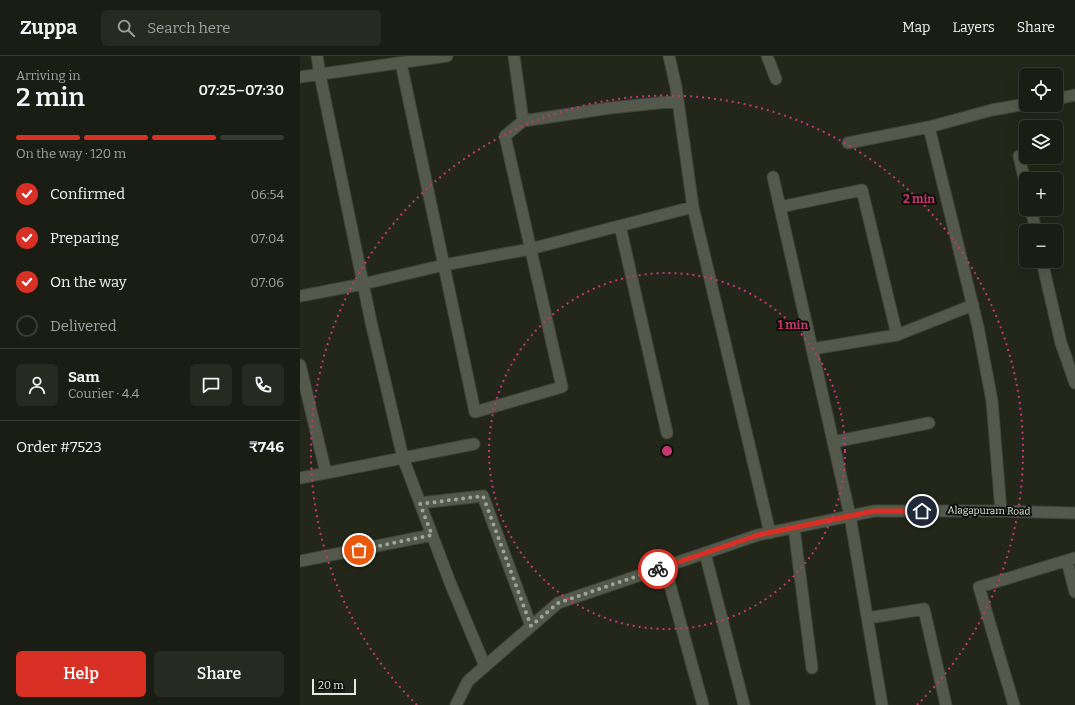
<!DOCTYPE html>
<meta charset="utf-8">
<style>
:root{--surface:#1a1d13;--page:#272a21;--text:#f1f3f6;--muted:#9fa2a0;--line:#383b33;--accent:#d93025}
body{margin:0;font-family:Bitter,serif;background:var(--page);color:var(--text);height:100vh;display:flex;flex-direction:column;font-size:15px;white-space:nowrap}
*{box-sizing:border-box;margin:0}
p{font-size:13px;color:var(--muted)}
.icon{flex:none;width:22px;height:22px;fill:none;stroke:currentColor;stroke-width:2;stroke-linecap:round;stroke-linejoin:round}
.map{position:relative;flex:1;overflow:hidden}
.panel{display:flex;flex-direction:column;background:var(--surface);width:300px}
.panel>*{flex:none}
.fabs{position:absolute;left:719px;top:12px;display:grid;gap:8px}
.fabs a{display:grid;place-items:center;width:44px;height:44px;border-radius:6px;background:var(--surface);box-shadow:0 4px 16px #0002,0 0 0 1px var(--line);font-size:20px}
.scale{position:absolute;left:12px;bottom:10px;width:44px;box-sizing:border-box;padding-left:4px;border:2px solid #e4e8df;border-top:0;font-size:11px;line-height:14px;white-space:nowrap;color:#e4e8df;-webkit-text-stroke:3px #0d0f09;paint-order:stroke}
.pin{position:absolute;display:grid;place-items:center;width:34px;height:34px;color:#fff;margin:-17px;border:2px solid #fff;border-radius:50%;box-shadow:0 1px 4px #0007}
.courier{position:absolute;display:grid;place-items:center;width:40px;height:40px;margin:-20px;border:3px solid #d93025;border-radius:50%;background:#fff;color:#222;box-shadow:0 1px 5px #0007}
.head em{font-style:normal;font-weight:600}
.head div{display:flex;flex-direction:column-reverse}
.head{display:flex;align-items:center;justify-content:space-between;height:68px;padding:0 16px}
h1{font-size:26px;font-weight:600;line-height:30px}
.bar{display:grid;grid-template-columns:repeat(4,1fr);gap:6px 4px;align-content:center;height:48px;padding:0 16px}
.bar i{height:5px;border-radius:3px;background:var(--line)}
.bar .on{background:var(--accent)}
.bar p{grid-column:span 4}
.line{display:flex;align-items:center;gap:10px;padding:0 16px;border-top:1px solid var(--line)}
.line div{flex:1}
.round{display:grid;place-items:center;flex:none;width:42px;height:42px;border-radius:6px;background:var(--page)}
ol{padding:0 16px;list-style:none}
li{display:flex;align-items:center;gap:12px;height:44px}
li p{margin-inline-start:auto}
li .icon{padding:4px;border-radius:50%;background:var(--accent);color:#fff;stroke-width:4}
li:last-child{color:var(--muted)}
li i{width:22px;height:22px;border:2px solid var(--line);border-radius:50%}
.cta{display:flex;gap:8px;margin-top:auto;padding:8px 16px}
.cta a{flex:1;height:46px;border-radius:6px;background:var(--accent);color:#fff;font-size:16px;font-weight:600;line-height:46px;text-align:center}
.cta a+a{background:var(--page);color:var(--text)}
header{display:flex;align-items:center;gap:24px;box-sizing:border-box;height:56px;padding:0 20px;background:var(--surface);border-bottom:1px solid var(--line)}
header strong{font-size:19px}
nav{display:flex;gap:22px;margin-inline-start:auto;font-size:14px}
.search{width:280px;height:36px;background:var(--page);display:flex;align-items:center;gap:10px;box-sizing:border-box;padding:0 14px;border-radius:6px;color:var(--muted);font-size:15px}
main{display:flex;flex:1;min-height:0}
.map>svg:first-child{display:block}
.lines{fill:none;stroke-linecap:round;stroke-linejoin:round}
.minor-casing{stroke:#3f4439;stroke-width:13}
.secondary-casing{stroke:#3f4439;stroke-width:13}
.minor{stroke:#545a4b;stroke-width:11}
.secondary{stroke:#545a4b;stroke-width:11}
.done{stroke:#a0a49a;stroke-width:4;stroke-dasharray:0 7.2}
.route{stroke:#d93025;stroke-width:5}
.ring{fill:none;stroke:#c7376f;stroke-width:2;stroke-dasharray:2 4}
.labels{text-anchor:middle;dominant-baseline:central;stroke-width:4;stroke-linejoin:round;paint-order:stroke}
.street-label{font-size:10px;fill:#e4e8df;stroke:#0d0f09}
.centre{fill:#c7376f;stroke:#0d0f09;stroke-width:2}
.ring-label{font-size:12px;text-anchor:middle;font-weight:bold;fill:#c7376f;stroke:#0d0f09;stroke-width:4;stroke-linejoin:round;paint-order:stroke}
</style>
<header>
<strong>Zuppa</strong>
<div class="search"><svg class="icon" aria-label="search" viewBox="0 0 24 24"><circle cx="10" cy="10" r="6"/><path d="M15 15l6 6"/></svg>Search here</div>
<nav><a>Map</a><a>Layers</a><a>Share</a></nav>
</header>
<main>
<section class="panel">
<div class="head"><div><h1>2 min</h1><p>Arriving in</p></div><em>07:25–07:30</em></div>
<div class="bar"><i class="on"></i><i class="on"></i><i class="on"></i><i></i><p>On the way · 120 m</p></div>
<ol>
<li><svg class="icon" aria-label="check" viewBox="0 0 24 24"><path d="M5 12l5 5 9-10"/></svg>Confirmed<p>06:54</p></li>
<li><svg class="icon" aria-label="check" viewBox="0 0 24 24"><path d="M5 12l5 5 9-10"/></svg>Preparing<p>07:04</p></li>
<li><svg class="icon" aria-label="check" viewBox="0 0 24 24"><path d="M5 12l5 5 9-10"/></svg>On the way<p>07:06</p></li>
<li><i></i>Delivered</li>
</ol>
<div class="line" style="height:72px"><a class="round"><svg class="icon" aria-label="person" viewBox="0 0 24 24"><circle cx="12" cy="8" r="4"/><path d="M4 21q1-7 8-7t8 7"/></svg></a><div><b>Sam</b><p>Courier · 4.4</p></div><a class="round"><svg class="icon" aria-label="chat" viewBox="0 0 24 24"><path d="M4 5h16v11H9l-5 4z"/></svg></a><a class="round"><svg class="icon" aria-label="phone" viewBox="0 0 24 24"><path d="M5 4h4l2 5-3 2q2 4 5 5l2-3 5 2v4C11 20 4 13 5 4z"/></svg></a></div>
<div class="line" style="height:52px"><div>Order #7523</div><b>₹746</b></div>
<div class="cta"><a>Help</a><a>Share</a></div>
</section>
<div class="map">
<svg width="775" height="649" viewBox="0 0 775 649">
<rect width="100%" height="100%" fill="#222719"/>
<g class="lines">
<g class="minor-casing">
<path id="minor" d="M17,0L20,19L71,266L103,402L151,529L185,610
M369,0L376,31L393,151L470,477
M467,0L476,23
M101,7L175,356L262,331L205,80L223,65L214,0
M0,21L147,0
M756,43L775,39
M223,65L310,52L378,45
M629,71L678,271L692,345L701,455
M548,87L629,71L692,54L726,48
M719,100L726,131
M473,121L550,460L582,649
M480,151L562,134L597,279L512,293
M731,153L736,175
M320,170L367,377
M742,205L761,287L775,327
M0,240L63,228L144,209L230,193L393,151
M597,279L673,249
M0,309L26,417
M533,386L629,367
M0,422L174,388
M120,447L183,440L231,570
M494,472L512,612
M405,497L444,649
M0,505L132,479
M767,505L775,536
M365,511L403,649
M568,562L624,553L646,649
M714,649L679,531L775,502"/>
</g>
<g class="secondary-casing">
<path id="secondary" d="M156,649L168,625L258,547L458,479L574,455H701L775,457"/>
</g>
<use href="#minor" class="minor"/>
<use href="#secondary" class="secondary"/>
</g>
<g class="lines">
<path class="done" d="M59,494L132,479L120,448L183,440L231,570L258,547L358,513"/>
<path class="route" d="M358,513L458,479L574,455H622"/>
</g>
<g class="ring">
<circle cx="367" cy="395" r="178"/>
<path d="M117 649A356 356 0 1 1 617 649"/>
</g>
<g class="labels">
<g class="street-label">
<text transform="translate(689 455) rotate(1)">Alagapuram Road</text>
</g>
</g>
<circle cx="367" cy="395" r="6" class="centre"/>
<g class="ring-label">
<text x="619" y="147">2 min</text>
<text x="493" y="273">1 min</text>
</g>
</svg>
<div class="fabs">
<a><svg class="icon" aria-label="locate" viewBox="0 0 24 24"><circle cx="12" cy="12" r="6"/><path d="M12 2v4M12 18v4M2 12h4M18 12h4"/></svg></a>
<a><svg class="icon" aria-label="layers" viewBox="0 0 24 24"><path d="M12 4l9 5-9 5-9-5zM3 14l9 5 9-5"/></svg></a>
<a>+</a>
<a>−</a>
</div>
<div class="scale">20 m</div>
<div class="pin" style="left:59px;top:494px;background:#ea580c"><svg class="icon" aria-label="bag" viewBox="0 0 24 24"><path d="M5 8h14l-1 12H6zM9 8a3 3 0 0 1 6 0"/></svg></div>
<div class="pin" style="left:622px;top:455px;background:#1f2937"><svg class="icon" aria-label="home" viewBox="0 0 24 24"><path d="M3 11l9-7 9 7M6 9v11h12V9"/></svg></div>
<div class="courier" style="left:358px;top:513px"><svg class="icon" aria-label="bike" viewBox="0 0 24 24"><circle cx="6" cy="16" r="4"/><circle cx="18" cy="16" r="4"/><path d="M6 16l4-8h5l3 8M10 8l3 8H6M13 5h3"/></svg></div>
</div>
</main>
